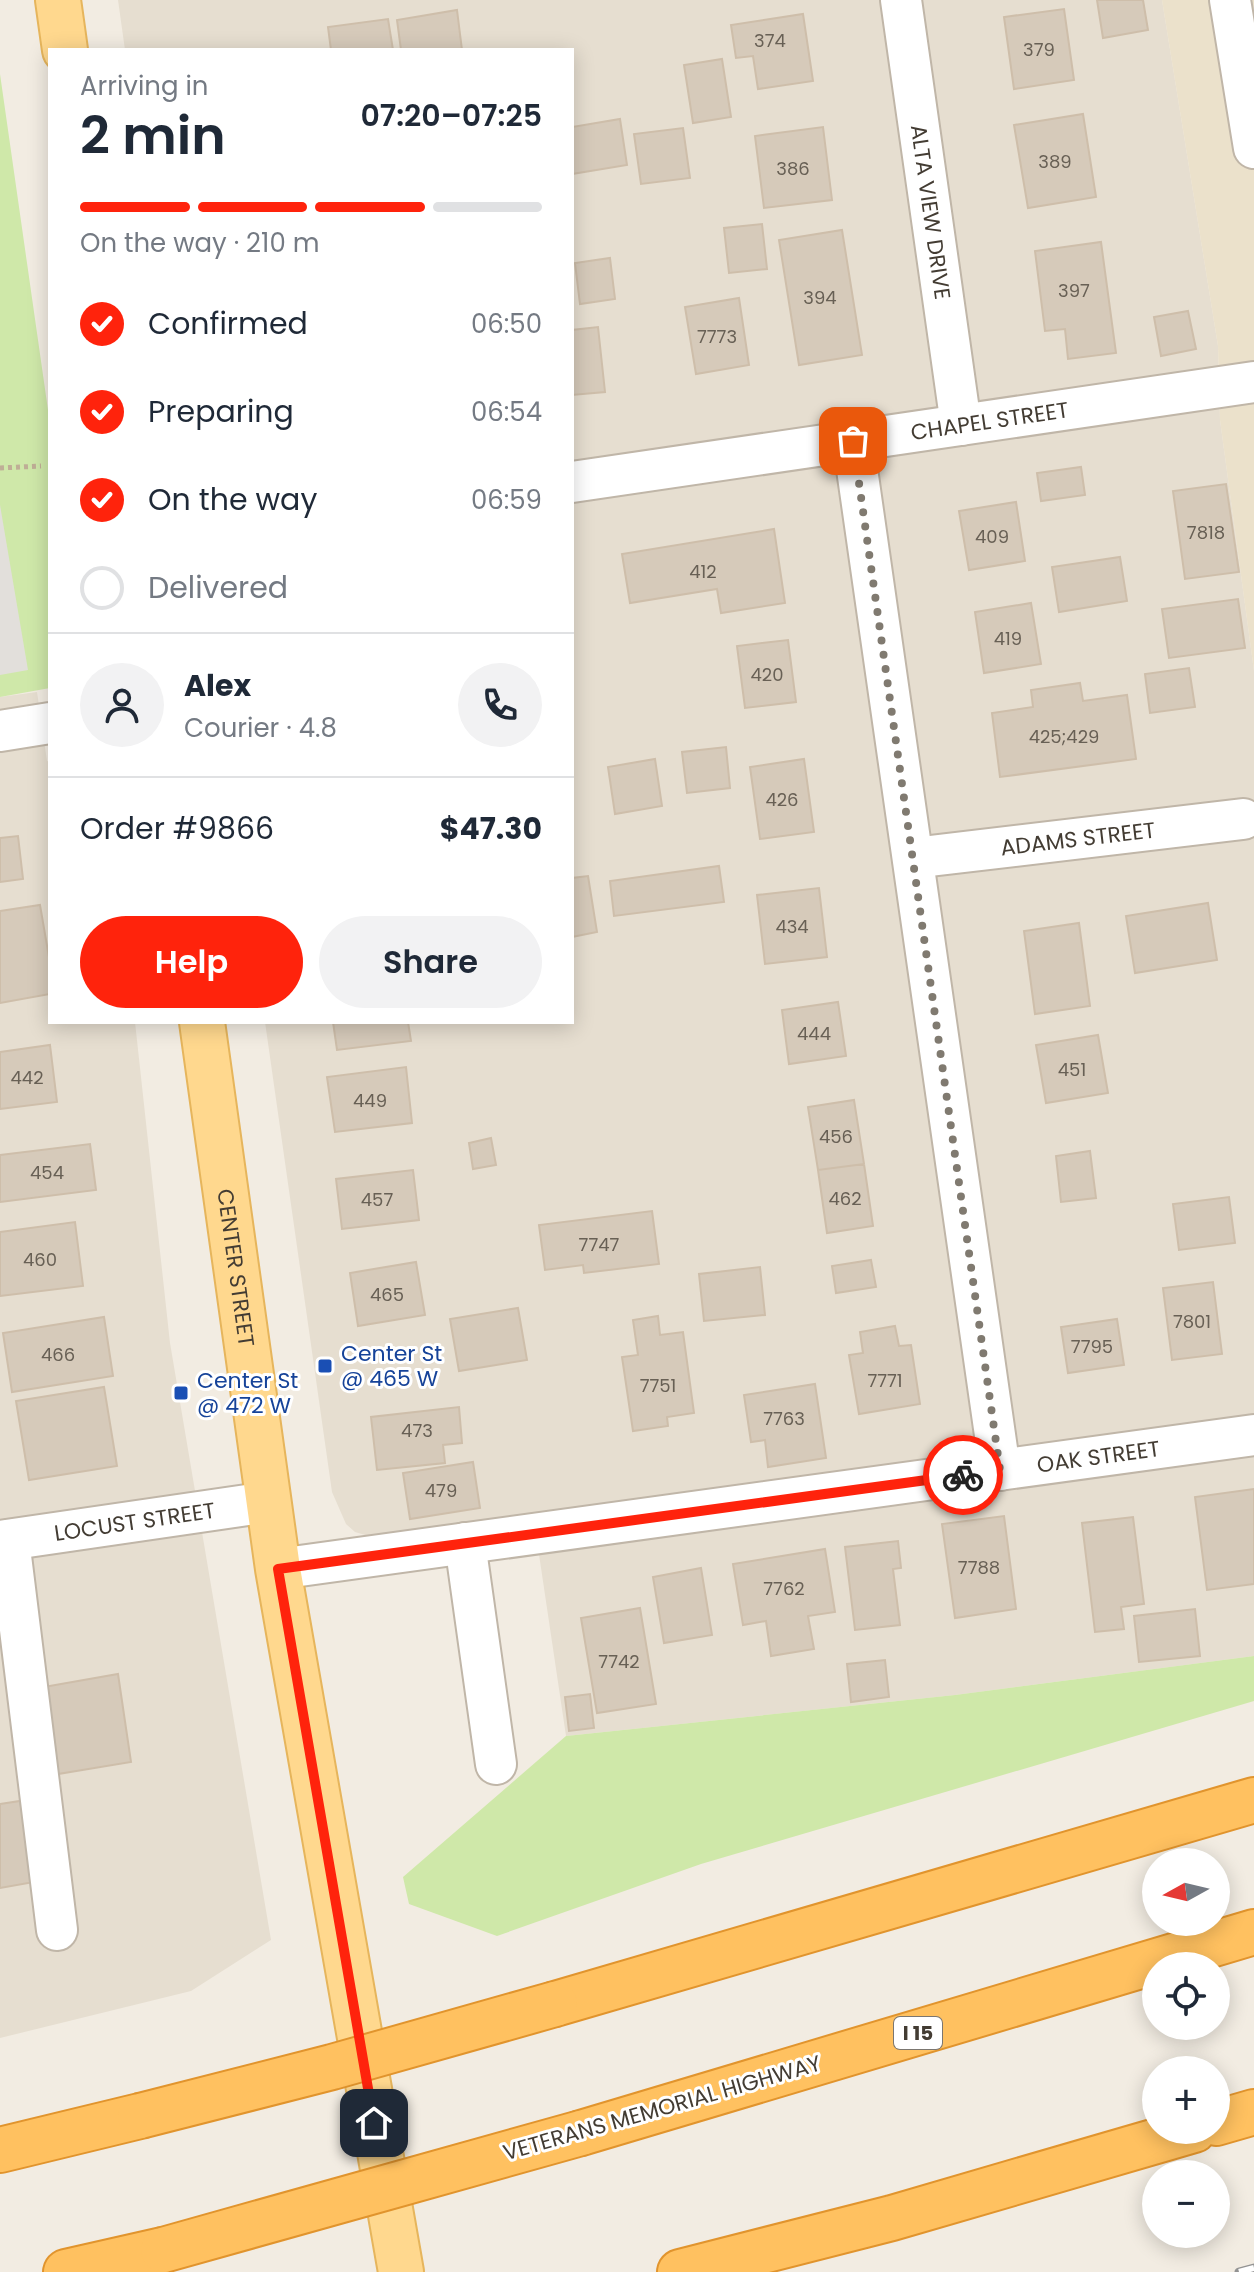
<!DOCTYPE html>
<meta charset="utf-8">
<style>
:root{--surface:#fff;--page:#f2f2f3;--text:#1f2937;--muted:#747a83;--line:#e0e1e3;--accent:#ff230c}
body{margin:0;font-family:Poppins,sans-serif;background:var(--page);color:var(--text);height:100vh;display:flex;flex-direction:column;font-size:30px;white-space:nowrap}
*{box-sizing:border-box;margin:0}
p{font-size:26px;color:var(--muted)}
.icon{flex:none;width:44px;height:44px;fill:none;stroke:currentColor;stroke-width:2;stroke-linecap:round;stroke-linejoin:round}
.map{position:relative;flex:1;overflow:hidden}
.panel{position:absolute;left:48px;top:48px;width:526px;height:976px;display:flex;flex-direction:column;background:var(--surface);border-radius:0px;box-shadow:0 4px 20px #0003}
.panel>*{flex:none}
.needle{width:52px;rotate:262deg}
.tools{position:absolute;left:1142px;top:1848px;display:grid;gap:16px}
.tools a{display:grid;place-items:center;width:88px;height:88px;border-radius:50%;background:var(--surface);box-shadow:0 4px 20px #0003;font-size:40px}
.pin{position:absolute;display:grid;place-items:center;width:68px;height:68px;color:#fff;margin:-34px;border-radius:16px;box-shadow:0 4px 12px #0006}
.courier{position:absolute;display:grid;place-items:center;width:80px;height:80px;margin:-40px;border:6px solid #ff230c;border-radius:50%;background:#fff;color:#222;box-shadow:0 2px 10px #0007}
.summary em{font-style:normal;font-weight:600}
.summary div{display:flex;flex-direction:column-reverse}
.summary{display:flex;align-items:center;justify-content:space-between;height:136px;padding:0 32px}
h1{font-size:52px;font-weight:600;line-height:60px}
.bar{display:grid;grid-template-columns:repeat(4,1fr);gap:12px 8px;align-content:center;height:96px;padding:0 32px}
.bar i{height:10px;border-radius:6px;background:var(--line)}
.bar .current{background:var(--accent)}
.bar p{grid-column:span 4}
.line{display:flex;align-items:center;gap:20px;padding:0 32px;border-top:2px solid var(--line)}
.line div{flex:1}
.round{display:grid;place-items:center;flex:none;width:84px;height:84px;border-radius:42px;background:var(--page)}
ol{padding:0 32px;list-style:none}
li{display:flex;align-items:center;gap:24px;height:88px}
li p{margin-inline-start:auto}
li .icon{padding:8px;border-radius:50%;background:var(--accent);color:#fff;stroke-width:4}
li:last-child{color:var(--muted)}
li i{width:44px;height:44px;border:4px solid var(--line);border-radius:50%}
.primary-button{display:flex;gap:16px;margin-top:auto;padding:16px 32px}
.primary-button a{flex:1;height:92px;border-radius:48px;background:var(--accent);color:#fff;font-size:32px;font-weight:600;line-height:92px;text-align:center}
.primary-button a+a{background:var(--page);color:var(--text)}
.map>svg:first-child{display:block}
.residential{fill:#e6ded0}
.education{fill:#ebe1cb}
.green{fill:#cfe8a9}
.parking{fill:#e2dfdb}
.building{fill:#d6caba;stroke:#cebeaa;stroke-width:2}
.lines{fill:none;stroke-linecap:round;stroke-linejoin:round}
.minor-casing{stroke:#c0b6a8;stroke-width:44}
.major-casing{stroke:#e6b55c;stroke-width:48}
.highway-casing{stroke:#e1942d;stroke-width:48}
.path{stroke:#bfae96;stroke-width:5;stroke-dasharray:4 4;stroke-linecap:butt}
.minor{stroke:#fff;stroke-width:40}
.major{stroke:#ffd88e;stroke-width:44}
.highway{stroke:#ffc160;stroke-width:44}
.rail-casing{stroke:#939393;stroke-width:9}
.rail{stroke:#fff;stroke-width:6;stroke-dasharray:18;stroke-linecap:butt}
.highway-bridge-casing{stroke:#e1942d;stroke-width:48;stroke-linecap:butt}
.highway-bridge{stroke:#ffc160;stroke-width:44}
.done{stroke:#807a70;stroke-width:8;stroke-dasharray:0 14.4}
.route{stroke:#ff230c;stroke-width:10}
.transit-dot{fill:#1a4fb4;stroke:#fff;stroke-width:3}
.labels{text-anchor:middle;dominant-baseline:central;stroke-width:6;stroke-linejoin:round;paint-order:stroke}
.number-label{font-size:18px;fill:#686055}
.shield{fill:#fff;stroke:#7b7670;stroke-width:2}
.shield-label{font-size:20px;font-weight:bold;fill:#433c33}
.street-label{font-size:22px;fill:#433c33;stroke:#fff}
.transit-label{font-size:22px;fill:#164399;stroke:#fff;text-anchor:start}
</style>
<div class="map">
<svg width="1254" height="2272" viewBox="0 0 1254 2272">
<rect width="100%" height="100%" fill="#f2ece2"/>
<path class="residential" d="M118,0H1162L1218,346L1220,420L1254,671V1656L955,1695L566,1736L533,1514L372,1537L355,1532L346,1524L332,1492L265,1022H572V50H125Z
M37,692L47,761L50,762V1022H135L170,1343L271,1940L191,1991L0,2038V697Z"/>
<path class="education" d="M1162,0H1254V671L1220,420L1218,346Z"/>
<path class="green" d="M0,74L50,424V688L0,697Z
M1254,1656V1701L701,1864L497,1936L409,1904L403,1877L566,1736L955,1695Z"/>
<path class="parking" d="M0,505L28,670L0,675Z"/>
<path class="building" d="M1097,0H1143L1148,30L1103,38Z
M1064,9L1074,80L1014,89L1004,17Z
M457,10L462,50H401L397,20Z
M803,14L813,81L758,89L753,56L736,58L731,25Z
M388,19L393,50H331L328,27Z
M722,59L731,117L693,123L684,65Z
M1083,114L1096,197L1028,208L1014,125Z
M620,119L627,165L572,174V127Z
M823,127L832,200L764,208L755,136Z
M683,128L690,178L641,184L634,134Z
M762,224L767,269L729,273L724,228Z
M842,230L862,355L799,365L779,240Z
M1101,242L1116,353L1068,359L1065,329L1045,331L1035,251Z
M610,258L615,299L580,304L575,263Z
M739,298L749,365L696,374L685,307Z
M1188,311L1196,349L1161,356L1154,317Z
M598,327L605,392L572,395V330Z
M1081,467L1085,495L1041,501L1037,473Z
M1226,484L1239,572L1185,579L1173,491Z
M1016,502L1025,561L969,570L959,511Z
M774,529L785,603L721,613L717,589L630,603L622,554Z
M1120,557L1127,601L1059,612L1052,567Z
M1238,599L1245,648L1169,658L1162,609Z
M1031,603L1041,664L984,673L975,612Z
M788,640L796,702L745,708L737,646Z
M1189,668L1195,707L1150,713L1145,674Z
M1080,683L1083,701L1127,695L1136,759L1000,777L992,713L1033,707L1031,690Z
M726,747L730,788L687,793L682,752Z
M655,759L662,806L615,814L608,767Z
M804,759L814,832L760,839L750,767Z
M18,836L23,879L0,882V838Z
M719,866L724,902L614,916L610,881Z
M588,876L597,932L572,937V878Z
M819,888L827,957L765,964L757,895Z
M1208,903L1217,960L1135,973L1126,916Z
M40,905L50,963V994L0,1003V911Z
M1079,923L1090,1006L1035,1014L1024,931Z
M838,1002L846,1056L789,1064L782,1010Z
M333,1022H408L411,1041L337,1050Z
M1098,1035L1108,1093L1046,1103L1036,1045Z
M50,1045L57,1102L0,1109V1052Z
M406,1067L412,1123L335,1132L327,1077Z
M854,1100L864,1164L818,1170L808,1107Z
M491,1138L496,1165L473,1169L469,1143Z
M90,1144L96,1190L0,1202V1155Z
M1090,1151L1096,1198L1061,1202L1056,1156Z
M864,1164L873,1226L827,1233L818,1170Z
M413,1170L419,1220L342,1229L336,1179Z
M1229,1197L1235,1243L1179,1250L1173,1204Z
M652,1211L659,1264L584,1273L583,1265L545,1270L539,1225Z
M75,1222L83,1286L0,1296V1232Z
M871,1260L876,1287L836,1293L832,1266Z
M416,1262L425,1315L358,1326L350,1273Z
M760,1267L765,1315L704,1321L699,1274Z
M1213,1282L1222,1354L1172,1360L1163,1288Z
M518,1308L527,1360L459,1371L450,1319Z
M658,1316L660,1335L683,1332L694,1413L667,1417L668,1426L633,1431L622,1357L638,1355L633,1320Z
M104,1317L113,1376L12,1392L3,1333Z
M1117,1319L1124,1365L1068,1373L1061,1327Z
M895,1326L899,1346L911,1345L920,1404L859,1414L849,1355L863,1353L860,1332Z
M815,1384L826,1458L768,1467L765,1440L751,1442L744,1395Z
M104,1387L117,1466L29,1480L16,1401Z
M459,1407L462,1443L443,1445L445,1463L377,1470L371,1417Z
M473,1462L480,1508L410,1519L403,1473Z
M1254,1489V1584L1207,1590L1195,1497Z
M1004,1516L1016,1609L955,1618L942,1524Z
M1133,1517L1144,1604L1121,1607L1124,1629L1095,1632L1082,1523Z
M898,1541L901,1568L893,1569L900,1625L855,1630L845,1547Z
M825,1549L835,1612L808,1616L814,1649L771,1656L766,1621L743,1625L733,1564Z
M701,1568L712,1635L664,1643L653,1577Z
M640,1608L656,1704L597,1713L581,1618Z
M1195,1609L1200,1656L1139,1662L1134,1616Z
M885,1660L889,1697L851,1702L847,1664Z
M118,1674L131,1762L52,1775L38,1688Z
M590,1694L594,1728L569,1731L565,1697Z
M20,1801L34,1882L0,1888V1804Z"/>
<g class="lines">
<g class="minor-casing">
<g id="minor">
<path id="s1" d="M901,0L961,425"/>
<path d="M1230,0L1254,148"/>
<path d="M853,441L1000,1470"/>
<path id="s2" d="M572,482L1254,382"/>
<path d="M0,731L50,723"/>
<path id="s3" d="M913,858L1243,819"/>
<path d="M9,1540L57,1930"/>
<path id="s4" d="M0,1541L268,1502"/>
<path d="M465,1543L496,1764"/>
<path id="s5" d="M278,1569L1254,1435"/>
</g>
</g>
<g class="major-casing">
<g id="major">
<path d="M58,0L65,50"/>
<path id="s6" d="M202,1022L278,1569L401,2272"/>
</g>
</g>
<g class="highway-casing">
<path id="highway" d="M555,2004L1254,1800
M1216,2123L1254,2112
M581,2133L1254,1932
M0,2150L140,2116
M66,2272L163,2250
M680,2272L892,2218L1194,2130"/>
</g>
<path class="path" d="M0,468L41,466"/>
<use href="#minor" class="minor"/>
<use href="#major" class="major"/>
<use href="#highway" class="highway"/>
<g class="rail-casing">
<path id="rail" d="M1239,2272L1254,2268"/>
</g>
<use href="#rail" class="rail"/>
<g class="highway-bridge-casing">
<path id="highway-bridge" d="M140,2116L332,2067L555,2004
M163,2250L581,2133"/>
</g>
<use href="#highway-bridge" class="highway-bridge"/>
</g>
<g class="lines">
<path class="done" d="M853,441L1000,1470L963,1475"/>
<path class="route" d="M374,2123L278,1569L963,1475"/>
</g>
<g class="transit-dot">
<rect x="317" y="1358" width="16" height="16" rx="4"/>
<rect x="173" y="1385" width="16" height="16" rx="4"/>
</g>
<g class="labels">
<g class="number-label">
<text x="770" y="40">374</text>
<text x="1039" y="49">379</text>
<text x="1055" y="161">389</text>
<text x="793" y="168">386</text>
<text x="1074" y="290">397</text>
<text x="820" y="297">394</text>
<text x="717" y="336">7773</text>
<text x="1206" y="532">7818</text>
<text x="992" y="536">409</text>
<text x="703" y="571">412</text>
<text x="1008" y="638">419</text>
<text x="767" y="674">420</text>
<text x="1064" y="736">425;429</text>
<text x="782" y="799">426</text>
<text x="792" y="926">434</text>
<text x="814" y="1033">444</text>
<text x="1072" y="1069">451</text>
<text x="27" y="1077">442</text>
<text x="370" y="1100">449</text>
<text x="836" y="1136">456</text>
<text x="47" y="1172">454</text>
<text x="845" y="1198">462</text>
<text x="377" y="1199">457</text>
<text x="599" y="1244">7747</text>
<text x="40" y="1259">460</text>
<text x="387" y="1294">465</text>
<text x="1192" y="1321">7801</text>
<text x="1092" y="1346">7795</text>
<text x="58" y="1354">466</text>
<text x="885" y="1380">7771</text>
<text x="658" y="1385">7751</text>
<text x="784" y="1418">7763</text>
<text x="417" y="1430">473</text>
<text x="441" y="1490">479</text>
<text x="979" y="1567">7788</text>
<text x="784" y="1588">7762</text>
<text x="619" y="1661">7742</text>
</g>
<rect class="shield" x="894" y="2017" width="48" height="32" rx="6"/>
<g class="shield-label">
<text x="918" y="2033">I 15</text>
</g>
<g class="street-label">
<text stroke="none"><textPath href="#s1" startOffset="214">ALTA VIEW DRIVE</textPath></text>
<text stroke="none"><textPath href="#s2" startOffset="422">CHAPEL STREET</textPath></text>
<text stroke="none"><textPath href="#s3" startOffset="166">ADAMS STREET</textPath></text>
<text stroke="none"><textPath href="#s6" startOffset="248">CENTER STREET</textPath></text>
<text stroke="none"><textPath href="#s5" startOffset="828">OAK STREET</textPath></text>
<text stroke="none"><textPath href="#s4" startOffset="136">LOCUST STREET</textPath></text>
<text transform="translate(662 2108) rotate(-16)">VETERANS MEMORIAL HIGHWAY</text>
</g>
<g class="transit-label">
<text x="341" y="1353">Center St<tspan x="341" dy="25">@ 465 W</tspan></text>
<text x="197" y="1380">Center St<tspan x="197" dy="25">@ 472 W</tspan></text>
</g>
</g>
</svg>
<div class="tools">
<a><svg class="needle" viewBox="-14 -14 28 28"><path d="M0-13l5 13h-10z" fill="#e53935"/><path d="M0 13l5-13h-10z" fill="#747a83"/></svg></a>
<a><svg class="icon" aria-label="locate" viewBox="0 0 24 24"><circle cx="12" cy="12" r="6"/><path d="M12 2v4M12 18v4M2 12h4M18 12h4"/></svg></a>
<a>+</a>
<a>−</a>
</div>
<div class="pin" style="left:853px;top:441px;background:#ea580c"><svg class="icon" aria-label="bag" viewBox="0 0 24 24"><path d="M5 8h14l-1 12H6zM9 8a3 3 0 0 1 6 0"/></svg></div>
<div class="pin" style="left:374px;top:2123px;background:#1f2937"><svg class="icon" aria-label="home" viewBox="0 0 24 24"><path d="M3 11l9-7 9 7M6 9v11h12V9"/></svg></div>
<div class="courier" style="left:963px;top:1475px"><svg class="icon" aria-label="bike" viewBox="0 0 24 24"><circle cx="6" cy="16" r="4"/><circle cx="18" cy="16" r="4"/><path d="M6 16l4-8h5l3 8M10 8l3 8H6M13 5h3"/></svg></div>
<section class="panel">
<div class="summary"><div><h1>2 min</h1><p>Arriving in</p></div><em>07:20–07:25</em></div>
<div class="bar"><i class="current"></i><i class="current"></i><i class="current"></i><i></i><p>On the way · 210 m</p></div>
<ol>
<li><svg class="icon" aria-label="check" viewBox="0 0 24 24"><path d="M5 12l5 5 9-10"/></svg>Confirmed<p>06:50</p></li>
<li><svg class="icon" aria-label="check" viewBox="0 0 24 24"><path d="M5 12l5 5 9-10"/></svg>Preparing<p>06:54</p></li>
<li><svg class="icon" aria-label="check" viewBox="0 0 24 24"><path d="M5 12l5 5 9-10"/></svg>On the way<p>06:59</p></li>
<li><i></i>Delivered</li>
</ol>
<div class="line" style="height:144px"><a class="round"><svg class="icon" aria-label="person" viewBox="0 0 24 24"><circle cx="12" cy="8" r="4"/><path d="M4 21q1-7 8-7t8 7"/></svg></a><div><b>Alex</b><p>Courier · 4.8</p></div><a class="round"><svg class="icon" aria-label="phone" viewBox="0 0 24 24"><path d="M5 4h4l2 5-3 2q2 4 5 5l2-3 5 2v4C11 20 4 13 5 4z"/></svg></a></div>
<div class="line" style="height:104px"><div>Order #9866</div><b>$47.30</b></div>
<div class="primary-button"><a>Help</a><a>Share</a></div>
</section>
</div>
